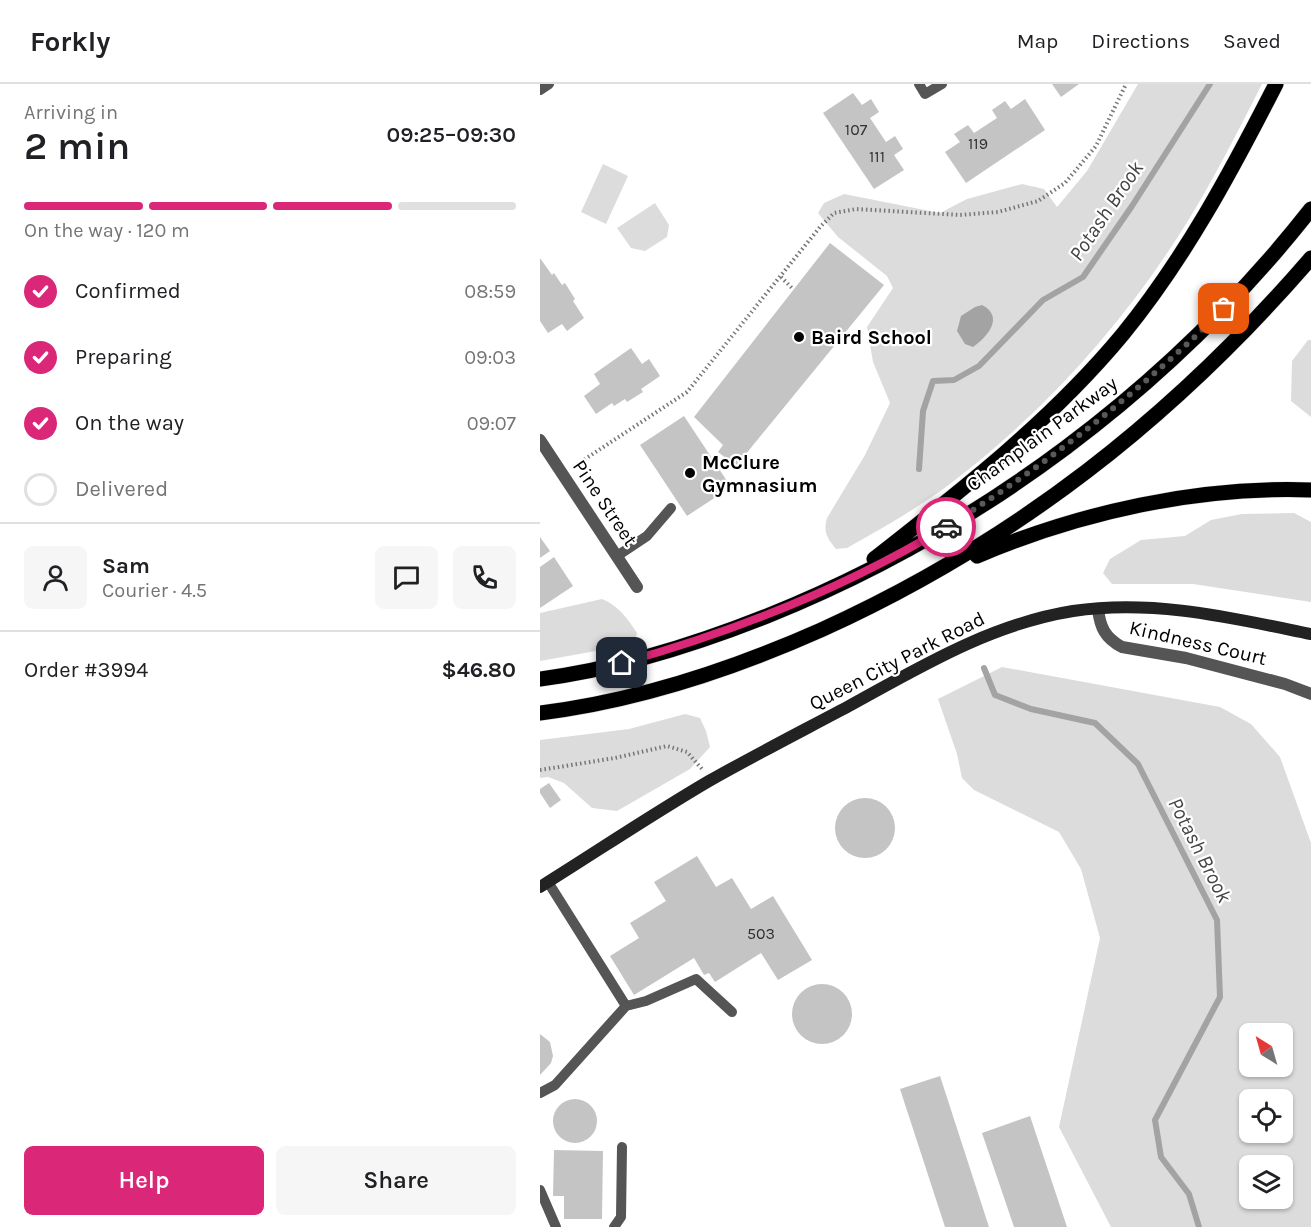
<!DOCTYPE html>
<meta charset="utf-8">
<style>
:root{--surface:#fff;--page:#f6f6f6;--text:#202124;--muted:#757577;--line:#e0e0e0;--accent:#db2777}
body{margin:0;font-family:Karla,sans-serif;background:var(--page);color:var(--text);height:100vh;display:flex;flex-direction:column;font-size:22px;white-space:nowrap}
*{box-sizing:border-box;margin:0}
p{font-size:20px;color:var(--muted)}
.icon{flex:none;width:33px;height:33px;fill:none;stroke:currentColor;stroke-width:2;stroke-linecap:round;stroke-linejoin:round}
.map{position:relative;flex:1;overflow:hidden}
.panel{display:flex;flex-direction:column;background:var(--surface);width:540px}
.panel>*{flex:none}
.needle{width:39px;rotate:323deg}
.buttons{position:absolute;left:699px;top:939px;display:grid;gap:12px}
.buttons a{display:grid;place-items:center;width:54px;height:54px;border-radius:9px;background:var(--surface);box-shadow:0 2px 4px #0004;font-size:30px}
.pin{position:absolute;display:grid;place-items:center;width:51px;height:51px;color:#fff;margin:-26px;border-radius:12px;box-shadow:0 3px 9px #0006}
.courier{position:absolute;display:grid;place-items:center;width:60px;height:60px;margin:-30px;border:4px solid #db2777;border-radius:50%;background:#fff;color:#222;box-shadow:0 2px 8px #0007}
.head em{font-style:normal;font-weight:600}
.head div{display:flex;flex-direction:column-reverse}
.head{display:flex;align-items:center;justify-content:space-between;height:102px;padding:0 24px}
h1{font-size:39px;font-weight:600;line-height:45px}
.bar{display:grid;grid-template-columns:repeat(4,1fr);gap:9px 6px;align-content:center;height:72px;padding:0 24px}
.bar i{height:8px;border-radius:4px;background:var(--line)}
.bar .active{background:var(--accent)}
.bar p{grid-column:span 4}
.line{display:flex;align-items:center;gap:15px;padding:0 24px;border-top:2px solid var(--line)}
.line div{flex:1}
.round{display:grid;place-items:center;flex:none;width:63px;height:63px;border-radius:9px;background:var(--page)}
ol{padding:0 24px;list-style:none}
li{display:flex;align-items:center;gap:18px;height:66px}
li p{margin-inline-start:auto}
li .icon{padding:6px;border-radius:50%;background:var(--accent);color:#fff;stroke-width:4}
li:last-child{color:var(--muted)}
li i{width:33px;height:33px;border:3px solid var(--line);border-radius:50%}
.primary-button{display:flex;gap:12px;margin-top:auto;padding:12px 24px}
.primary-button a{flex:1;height:69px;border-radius:9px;background:var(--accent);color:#fff;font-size:24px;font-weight:600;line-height:69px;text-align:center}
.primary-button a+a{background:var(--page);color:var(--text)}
header{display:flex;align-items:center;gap:36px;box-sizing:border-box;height:84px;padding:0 30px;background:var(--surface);border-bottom:2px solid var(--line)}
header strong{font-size:28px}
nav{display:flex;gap:33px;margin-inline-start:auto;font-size:21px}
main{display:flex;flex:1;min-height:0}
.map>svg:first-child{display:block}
.green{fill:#dcdcdc;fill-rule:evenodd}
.water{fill:#a3a3a3}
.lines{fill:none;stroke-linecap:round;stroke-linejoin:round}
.stream{stroke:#a3a3a3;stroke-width:6}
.building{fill:#c4c4c4}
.primary-casing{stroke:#dbdbdb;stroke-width:16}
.path{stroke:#777;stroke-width:4;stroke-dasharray:1.5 3;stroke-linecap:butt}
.lane{stroke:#555;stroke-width:10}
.street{stroke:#555;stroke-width:12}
.secondary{stroke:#222;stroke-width:12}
.primary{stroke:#000;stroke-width:15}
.done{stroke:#595959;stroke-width:6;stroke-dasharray:0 10.8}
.route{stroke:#db2777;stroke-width:8}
.poi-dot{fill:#000;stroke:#fff;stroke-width:2}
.labels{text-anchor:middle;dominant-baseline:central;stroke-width:4.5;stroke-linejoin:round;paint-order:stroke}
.number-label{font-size:16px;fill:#313131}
.poi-label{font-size:20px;font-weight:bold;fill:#000;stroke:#fff;text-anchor:start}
.street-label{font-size:20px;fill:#000;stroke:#fff}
.water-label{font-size:21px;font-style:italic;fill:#444;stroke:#fff}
</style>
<header>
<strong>Forkly</strong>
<nav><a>Map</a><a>Directions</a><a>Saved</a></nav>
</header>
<main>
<section class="panel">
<div class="head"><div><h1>2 min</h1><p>Arriving in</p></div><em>09:25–09:30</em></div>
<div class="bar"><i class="active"></i><i class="active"></i><i class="active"></i><i></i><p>On the way · 120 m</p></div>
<ol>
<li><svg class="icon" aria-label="check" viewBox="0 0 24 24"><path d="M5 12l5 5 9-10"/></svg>Confirmed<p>08:59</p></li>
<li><svg class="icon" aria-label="check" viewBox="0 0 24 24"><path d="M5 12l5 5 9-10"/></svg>Preparing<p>09:03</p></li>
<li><svg class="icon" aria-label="check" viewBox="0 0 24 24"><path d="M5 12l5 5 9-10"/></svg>On the way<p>09:07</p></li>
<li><i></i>Delivered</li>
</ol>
<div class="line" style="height:108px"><a class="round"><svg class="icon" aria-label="person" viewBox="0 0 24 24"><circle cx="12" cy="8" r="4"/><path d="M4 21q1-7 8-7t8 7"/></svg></a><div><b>Sam</b><p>Courier · 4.5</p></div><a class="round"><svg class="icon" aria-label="chat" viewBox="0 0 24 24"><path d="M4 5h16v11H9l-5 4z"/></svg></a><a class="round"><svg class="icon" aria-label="phone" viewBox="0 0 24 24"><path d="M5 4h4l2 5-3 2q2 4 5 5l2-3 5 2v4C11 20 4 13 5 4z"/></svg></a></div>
<div class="line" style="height:78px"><div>Order #3994</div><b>$46.80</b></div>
<div class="primary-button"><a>Help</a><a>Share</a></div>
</section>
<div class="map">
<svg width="771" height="1143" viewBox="0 0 771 1143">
<rect width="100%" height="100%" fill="#fff"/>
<path class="green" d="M598,0H722C698,47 674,95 646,140C585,238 507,325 415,396C382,422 344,443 307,464L296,465C287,454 283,448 287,434L325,371L350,319L333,278L327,243L353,204L347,192L298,153L278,129L284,119L304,110L400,129L427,115L482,100L504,105L517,123L547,87Z
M63,80L88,92L66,140L41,128Z
M115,119L129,141L127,153L105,167L91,164L77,144Z
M768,256H771V333L751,317L752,277Z
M754,429L771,438V518L653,500H572L563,489L570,475L601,456L645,452L671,436L702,430Z
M62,515C79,522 87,534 97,549L94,558L84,562L0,577V529Z
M462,583L680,623L711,640L740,673L771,759V1143H571L519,1043L560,854L541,785L519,748L434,706L422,694L417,670L398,615ZM710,950H742V982H710ZM710,1016H742V1048H710ZM710,1082H742V1114H710Z
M145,630L160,634L166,647L170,663L150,685L77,727L52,724L24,699L8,693L0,694V656L89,645Z"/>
<path class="water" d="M442,221C465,233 447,253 433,263L425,260L417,247L421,232L435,223Z"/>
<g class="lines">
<path class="stream" d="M379,385L383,327L393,297L414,296L439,282L503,216L543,193L592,122L670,0
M444,584L455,611L491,625L555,639L598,680L677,836L680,913L615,1036L621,1073L649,1110L659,1143"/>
</g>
<path class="building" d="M512,0H539L521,13Z
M313,9L322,21L331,15L339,28L330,34L346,58L355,52L363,65L354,71L364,86L334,105L283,29Z
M485,15L505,46L426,99L405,68L420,58L414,50L428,41L434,49L457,34L452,26L465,17L471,25Z
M290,159L344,201L196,382L178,368L183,361L154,333Z
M0,174L12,191L14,189L22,201L25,199L35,215L33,217L44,234L27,247L22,240L8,249L0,237Z
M91,264L102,280L109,275L120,292L101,305L103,308L87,318L85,315L74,322L72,319L56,330L44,312L60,300L54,290Z
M144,332L191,403L147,432L100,361Z
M0,453L10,467L0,474Z
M14,473L33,502L0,524V483Z
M9,699L21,716L10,724L0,709V705Z
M295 744a30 30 0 1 1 60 0a30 30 0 1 1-60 0Z
M157,772L176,803L192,794L211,825L233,812L272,876L238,896L221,869L175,898L169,889L164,891L154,874L94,911L70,872L99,854L90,839L126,817L114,798Z
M252 930a30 30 0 1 1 60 0a30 30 0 1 1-60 0Z
M0,950L10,958L13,972L11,979L0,991Z
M400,992L449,1143H405L360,1005Z
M13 1037a22 22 0 1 1 44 0a22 22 0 1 1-44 0Z
M490,1032L527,1143H474L442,1049Z
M14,1066L63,1067L62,1135H24V1112H13Z"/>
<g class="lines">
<g class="primary-casing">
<path id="primary" d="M437,472C541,428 658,402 771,406
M334,475C422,406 511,337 583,250C645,174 691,88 736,0
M0,595C78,585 154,561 227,532C439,447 630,304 771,125
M0,629C98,617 191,586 281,546C475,458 633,334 771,174"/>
</g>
<path class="path" d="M241,193L253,205
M33,383L147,308L280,143L294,129L316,125L420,131L458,128L498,117L525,99L556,62L586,0
M0,686L75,674L127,662L147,668L162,685"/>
<path class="lane" d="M379,0L385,10L402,0
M0,6L9,0
M77,472L107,452L131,424
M86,922L106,917L156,895L192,928
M0,1009L15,1001L86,922L8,798
M0,1106L16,1143
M74,1143L81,1133L82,1063"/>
<path class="street" d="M0,356L97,503
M558,525C560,543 565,554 582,563L646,574L745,600L771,610"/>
<path class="secondary" d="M0,803C56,768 111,731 169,697C215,671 262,647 309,622C380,583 451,540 533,527C614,515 692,534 771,550"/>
<use href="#primary" class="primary"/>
</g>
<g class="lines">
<path class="done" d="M406,443C507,381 599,308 684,225"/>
<path class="route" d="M82,579C196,547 305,504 406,443"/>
</g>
<g class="poi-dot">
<circle cx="259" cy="253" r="6"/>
<circle cx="150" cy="389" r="6"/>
</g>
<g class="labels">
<g class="number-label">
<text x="316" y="45">107</text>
<text x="438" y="59">119</text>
<text x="337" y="72">111</text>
<text x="221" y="849">503</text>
</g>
<g class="poi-label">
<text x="271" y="253">Baird School</text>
<text x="162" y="378">McClure<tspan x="162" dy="23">Gymnasium</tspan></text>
</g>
<g class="street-label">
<text transform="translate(502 350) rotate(-36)">Champlain Parkway</text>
<text transform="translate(65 419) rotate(56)">Pine Street</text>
<text transform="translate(658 559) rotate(13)">Kindness Court</text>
<text transform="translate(357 577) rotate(-27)">Queen City Park Road</text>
</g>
<g class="water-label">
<text transform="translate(566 127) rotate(-56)">Potash Brook</text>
<text transform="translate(660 766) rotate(63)">Potash Brook</text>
</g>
</g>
</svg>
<div class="buttons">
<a><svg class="needle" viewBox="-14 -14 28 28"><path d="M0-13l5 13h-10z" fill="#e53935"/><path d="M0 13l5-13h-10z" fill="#757577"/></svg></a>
<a><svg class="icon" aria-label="locate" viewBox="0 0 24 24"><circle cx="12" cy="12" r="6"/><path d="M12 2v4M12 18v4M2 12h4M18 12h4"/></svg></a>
<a><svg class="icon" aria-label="layers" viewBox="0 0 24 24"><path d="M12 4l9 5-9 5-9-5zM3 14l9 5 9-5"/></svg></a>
</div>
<div class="pin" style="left:684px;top:225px;background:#ea580c"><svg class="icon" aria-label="bag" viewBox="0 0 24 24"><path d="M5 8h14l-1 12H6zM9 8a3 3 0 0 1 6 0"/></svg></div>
<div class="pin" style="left:82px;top:579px;background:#1f2937"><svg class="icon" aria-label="home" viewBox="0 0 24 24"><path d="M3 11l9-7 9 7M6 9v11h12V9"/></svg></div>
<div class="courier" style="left:406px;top:443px"><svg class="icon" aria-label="car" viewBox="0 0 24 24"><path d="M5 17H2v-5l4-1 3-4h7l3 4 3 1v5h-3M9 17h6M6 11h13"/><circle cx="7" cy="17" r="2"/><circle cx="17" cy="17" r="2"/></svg></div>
</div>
</main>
